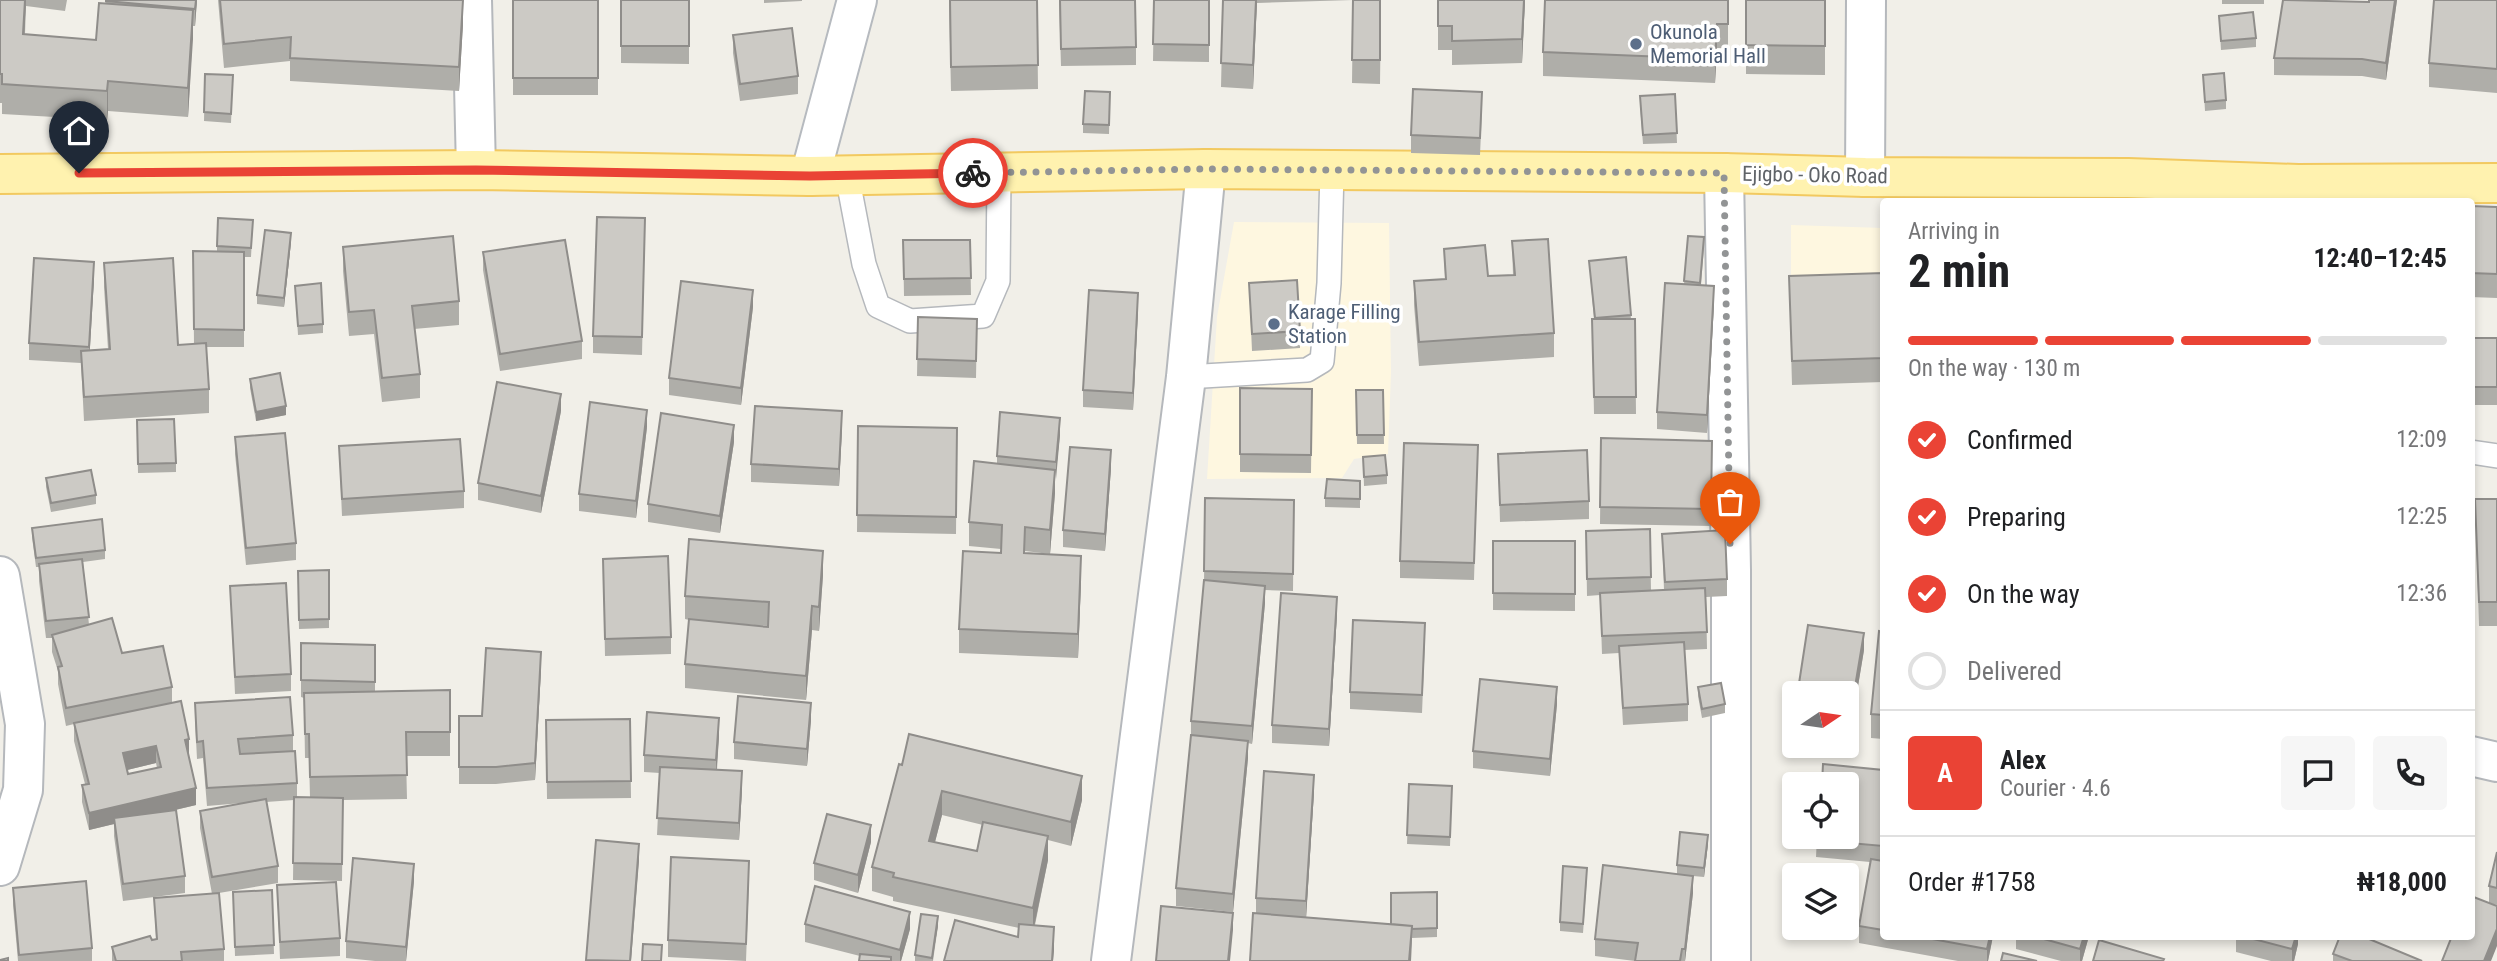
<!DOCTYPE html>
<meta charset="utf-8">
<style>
:root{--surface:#fff;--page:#f6f6f6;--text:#202124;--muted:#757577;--line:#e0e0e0;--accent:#ea4335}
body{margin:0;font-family:"Roboto Condensed",sans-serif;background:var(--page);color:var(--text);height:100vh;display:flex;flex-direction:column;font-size:26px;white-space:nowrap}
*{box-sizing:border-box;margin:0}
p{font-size:23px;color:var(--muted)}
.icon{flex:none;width:38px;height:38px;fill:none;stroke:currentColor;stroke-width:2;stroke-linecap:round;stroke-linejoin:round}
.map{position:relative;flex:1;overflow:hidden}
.side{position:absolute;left:1880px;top:198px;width:595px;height:742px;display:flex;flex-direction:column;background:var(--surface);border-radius:7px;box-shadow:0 4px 10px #0003}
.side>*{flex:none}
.needle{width:46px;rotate:77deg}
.tools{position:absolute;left:1782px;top:681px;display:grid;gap:14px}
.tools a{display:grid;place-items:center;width:77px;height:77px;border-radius:7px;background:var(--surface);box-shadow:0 4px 10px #0003;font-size:35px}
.pin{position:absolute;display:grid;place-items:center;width:60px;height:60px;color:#fff;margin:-72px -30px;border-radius:50% 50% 50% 0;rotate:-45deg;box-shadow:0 0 7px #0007}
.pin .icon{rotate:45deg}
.courier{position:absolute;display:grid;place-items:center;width:70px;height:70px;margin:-35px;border:5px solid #ea4335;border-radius:50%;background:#fff;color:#222;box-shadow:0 2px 9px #0007}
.headline em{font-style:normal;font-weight:700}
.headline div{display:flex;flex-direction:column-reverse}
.headline{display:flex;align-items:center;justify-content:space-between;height:119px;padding:0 28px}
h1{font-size:46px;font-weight:700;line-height:52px}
.bar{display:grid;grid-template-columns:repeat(4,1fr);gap:10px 7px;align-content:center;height:84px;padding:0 28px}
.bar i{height:9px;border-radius:5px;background:var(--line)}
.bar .current{background:var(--accent)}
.bar p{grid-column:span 4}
.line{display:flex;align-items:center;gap:18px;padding:0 28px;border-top:2px solid var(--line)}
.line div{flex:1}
.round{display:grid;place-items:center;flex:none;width:74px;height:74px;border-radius:7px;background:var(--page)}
ol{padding:0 28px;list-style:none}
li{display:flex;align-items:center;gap:21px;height:77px}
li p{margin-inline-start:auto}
li .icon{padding:7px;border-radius:50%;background:var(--accent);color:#fff;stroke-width:4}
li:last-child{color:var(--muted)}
li i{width:38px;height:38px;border:4px solid var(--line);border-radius:50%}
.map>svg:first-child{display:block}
.commercial{fill:#fef7e0}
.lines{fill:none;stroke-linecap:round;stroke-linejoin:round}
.lane-casing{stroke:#b5b8bc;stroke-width:26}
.street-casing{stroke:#b5b8bc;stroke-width:42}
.secondary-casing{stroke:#b6babf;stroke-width:42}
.primary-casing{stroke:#f2c960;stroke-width:42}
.lane{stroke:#fff;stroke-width:23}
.street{stroke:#fff;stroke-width:38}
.secondary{stroke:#fff;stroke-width:38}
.primary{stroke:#fff2af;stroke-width:38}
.wall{fill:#afaea9;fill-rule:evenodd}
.shaded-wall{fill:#8f8d8a}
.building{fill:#cccac5;stroke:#8f8d8a;stroke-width:2;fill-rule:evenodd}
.done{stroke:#929495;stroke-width:7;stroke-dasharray:0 12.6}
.route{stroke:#ea4335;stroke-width:9}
.service-dot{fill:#5c6f8a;stroke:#fff;stroke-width:2.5}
.labels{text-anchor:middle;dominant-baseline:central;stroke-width:7;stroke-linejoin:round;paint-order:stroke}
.service-label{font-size:21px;fill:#4e5e75;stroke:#fff;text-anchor:start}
.street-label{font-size:21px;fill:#5f6368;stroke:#fff}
</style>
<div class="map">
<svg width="2497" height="961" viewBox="0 0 2497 961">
<rect width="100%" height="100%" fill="#f1efe8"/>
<path class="commercial" d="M1234,222L1389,223L1391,372L1388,454L1354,459L1342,478L1207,479L1217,317Z
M1791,225L1883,228V289L1791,290Z"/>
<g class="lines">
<g class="lane-casing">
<path id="lane" d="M847,175L864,264L878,306L910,321L983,316L998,281L999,173
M1186,377L1307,370L1322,361L1329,283L1332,171
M2471,452L2497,456"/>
</g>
<g class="street-casing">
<path id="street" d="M472,0L476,170
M1724,173L1731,570V961
M1865,177L1866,0
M0,576L25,724L23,790L0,866
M2471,756L2497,762
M1111,961L1186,377L1206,169"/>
</g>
<g class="secondary-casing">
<path id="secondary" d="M810,176L857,0"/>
</g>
<g class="primary-casing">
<path id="primary" d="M0,174L476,170L810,176L1206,169L1724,173L1865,177L2128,178L2298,184L2497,183"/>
</g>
<use href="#lane" class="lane"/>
<use href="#street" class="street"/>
<use href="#secondary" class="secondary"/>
<use href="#primary" class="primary"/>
</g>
<path class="wall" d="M0,0H67L65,11L26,6L25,34L96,40L106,0H197L195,26H193L188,117L108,111L107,120L2,114V103H0Z
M218,0H463V24L459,91L290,81V61L224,68Z
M513,0H598V95H513Z
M621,0H689V64L621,63Z
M764,0H802V1L764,3Z
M949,0H1037L1038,89L951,91Z
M1059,0L1136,47V65L1061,66Z
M1154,0H1209V62L1153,61Z
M1223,0H1381L1380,84L1352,83L1353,0L1257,3L1253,89L1221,87Z
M1438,0H1525L1522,63L1452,65V50H1438Z
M1728,0V48H1717L1715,83L1543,76V52Z
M1746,0H1825V75L1746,74Z
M2222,0H2264V4H2222Z
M2369,0H2397L2386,80L2362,76L2274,75V58L2309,1L2369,2Z
M2497,0V93L2429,87V63Z
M2219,16L2256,38V47L2221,50Z
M733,35L798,76V94L740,101L733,53Z
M205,74L233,75L231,123L204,121Z
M2203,75L2226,100V109L2205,111Z
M1110,92L1109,134L1083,133V124Z
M1675,94L1677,143L1643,144L1640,105Z
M1482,109L1480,155L1411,153V135Z
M2471,206L2497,207V298L2471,297Z
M645,218L642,355L593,353V336Z
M253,220L251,257H244V347H206L209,389V413L84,421L81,363L29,360V343L94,279L89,350L108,349L104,287V263L178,345L194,344L193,251H217V246Z
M1688,236L1704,246L1701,285L1714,303L1707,433L1657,429V412L1684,284Z
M903,240H970L971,295L904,296Z
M1512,241L1554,333V357L1419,366L1414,305V281L1445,279L1444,249L1488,276L1513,275Z
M291,242L284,307L257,304V295Z
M343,247L459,301V325L414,329L420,374V398L382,402L374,334L349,336L343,271Z
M483,252L582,341V359L500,371L483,270Z
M1626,257L1631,319H1635L1636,414H1594L1592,319H1594L1589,261Z
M1883,273V382L1792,385L1789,276Z
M1249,283L1300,331V348L1252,351Z
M295,286L323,324V333L298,335Z
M753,307L741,405L669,395V378Z
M1138,310L1133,410L1083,407V390Z
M918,317L977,319L976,378L917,376Z
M2471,338H2497V405H2471Z
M250,379L286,415L256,421L250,388Z
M1240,388L1312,389L1311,473L1240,472Z
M1356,390H1383L1384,444H1357Z
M561,411L541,513L478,500V483Z
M137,420L176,463V472L138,473Z
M858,426L957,428L956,534L857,532Z
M647,427L636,518L579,511V494Z
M842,428L839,486L751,482V464Z
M1060,435L1055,479V493L1050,554L1025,551V553L1081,580L1078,658L959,653V629L1001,553V549L969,546V522L997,464V456Z
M235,437L296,543V560L246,565L235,454Z
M1601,438L1712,441L1711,526L1600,524Z
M734,442L720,533L648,522V504Z
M1478,445L1474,580L1400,578V561Z
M339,446L464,491V508L342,516Z
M1498,454L1589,501V519L1500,522Z
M1363,457L1387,475V484L1364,486Z
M1111,468L1105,551L1063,547V530Z
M46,478L96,495V504L51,512L46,487Z
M1360,481V508L1325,507V498Z
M1205,498L1294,500L1293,591L1265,590V603L1252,744L1248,743V758L1233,912L1176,906V888L1191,738V721L1204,584Z
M2475,499H2497V626H2479Z
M32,528L105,550V559L83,562L89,625L122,653L172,687V703L189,756L196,805L171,811L185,876V893L123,901L114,836V824L89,830L82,802V785L85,784L74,741V724L66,726L58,684V671L52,652V638H46L39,581V567H36L32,537ZM156,763L157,768L128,774L127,770Z
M1650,529L1651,591L1664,590L1662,534L1727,579V596L1706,597L1707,649L1684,650L1688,704V721L1623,725L1619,653L1602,654L1600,595L1587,596L1586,531Z
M1493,541H1575V611L1493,610Z
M603,559L671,637V654L605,656Z
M329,570V628L299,629L298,571Z
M823,575L819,631L812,630L806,700L685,688V664L689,620L685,619V596ZM718,622L768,626V627Z
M230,586L291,674V691L235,694Z
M1337,614L1329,746L1272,743V725Z
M1883,632V739L1871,738V714Z
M1425,640L1422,713L1350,709V692Z
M301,643L375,645V691L450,690V756H406L407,799L343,800L342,881L293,880L294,800L266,802L278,866V883L213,894L224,949V961H112V947L156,939L154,898L212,894L200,828V811L242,803L207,806L203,758L197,759L195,720V703L293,735V751L297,783V797H310L309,758H305L304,698L301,697Z
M1864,650L1853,716L1846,715V693H1798V690Z
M541,669L535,780L496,784H459V716H482Z
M1698,687L1725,704V713L1702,718L1698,696Z
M1557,704L1550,776L1473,768V751Z
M630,719L631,798L547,799L546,720Z
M811,720L807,766L734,759V742Z
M719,736L717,770L742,789L739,840L657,835L660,773L644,772V755Z
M899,764L1082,800L1071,846L1048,840V860L1035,925L1054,951L1018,937L1019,928L893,901V897L872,891V867ZM942,815L983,825L977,851L935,842Z
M1883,770V936H1993L1988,961H1958L1859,943V926L1870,862L1816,857L1817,836Z
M1409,784L1452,786L1450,846L1407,844Z
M1314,792L1306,917L1391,924L1437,892V937L1412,938L1411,961H1250L1256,913V898Z
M871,842L858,893L814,880V863Z
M1708,844L1704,877L1693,876V893L1685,961H1635L1595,956V939L1677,874V865Z
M2497,852V905L2489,903V886Z
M1587,877L1583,933L1560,931V922Z
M749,879L746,961L668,957V940Z
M414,881L406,961H375L346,958V941Z
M277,885L340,938V956L280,959Z
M13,888L92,948V961H18L13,905Z
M272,890L274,954L235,956L233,892Z
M805,924L910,929L901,961H859L860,956L805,942Z
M938,926L933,961H915V955Z
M2016,936H2089L2082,961H2061L2016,949Z
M2236,936H2298V944L2294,961H2271L2236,952Z
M2333,954L2422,961H2333Z"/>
<path class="shaded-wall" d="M25,0H26L23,63V34Z
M196,0H197L195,26V9Z
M463,0V24L459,91V67Z
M1256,0H1257L1253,89V65Z
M1524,0H1525L1522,63V39Z
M2395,0H2397L2386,80V63Z
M193,10V39L188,117V88Z
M1717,24V48L1715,83V59Z
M108,81V111L107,120V91Z
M291,233V242L284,307V298Z
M94,262V279L89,364V347Z
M1714,286V303L1707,433V415Z
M753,290V307L741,405V388Z
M1138,293V310L1133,410V393Z
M561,394V411L541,513V496Z
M286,406V415L256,421V412Z
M647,410V427L636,518V501Z
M842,411V428L839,486V469Z
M1060,418V435L1056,479V462Z
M734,425V442L720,533V516Z
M1111,450V468L1105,551V534Z
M1055,470V493L1050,554V530Z
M823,551V575L819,631V607Z
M1081,556V580L1078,658V634Z
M1265,586V603L1252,744V726Z
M1337,597V614L1329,746V729Z
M812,606V630L806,700V676Z
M1864,633V650L1853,716V699Z
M541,652V669L535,780V763Z
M1557,687V704L1550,776V759Z
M811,703V720L807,766V749Z
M719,718V736L716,778V760Z
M189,739V756L185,757V740Z
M1248,741V758L1233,912V894Z
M156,746V763L123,771V753Z
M742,771V789L739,840V823Z
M1314,775V792L1306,919V901Z
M1082,776V800L1071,846V822Z
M196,788V805L115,824L114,818V824L89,830V813Z
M942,791V815L929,865V841Z
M871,825V842L858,893V875Z
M1708,835V844L1704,877V868Z
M1048,836V860L1033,932V908Z
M639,844V861L631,961H630Z
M414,864V881L406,961V947Z
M1693,876V893L1685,961V949Z
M910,912V929L901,961H900V950Z
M1233,913V930L1230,961H1228Z
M938,916V926L932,961V958Z
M1412,926L1411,961H1409Z
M1054,927V951L1053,961H1052Z
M2497,929V946L2491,961H2484Z
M1990,936H1993L1988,961H1987V949Z
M2084,936H2089L2082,961H2080V949Z
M2296,936H2298V944L2294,961H2292V949Z"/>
<path class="building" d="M0,0H25L23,34L96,40L99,3L193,10L188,88L108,81L107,91L2,84V74H0Z
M106,0H196L195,9L106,1Z
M220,0H463L459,67L290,58L291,37L224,44Z
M513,0H598V78H513Z
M621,0H689V46H621Z
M950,0H1037L1038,65L951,67Z
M1060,0H1135L1136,47L1061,49Z
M1154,0H1209V45L1153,44Z
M1223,0H1256L1253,65L1221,63Z
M1353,0H1380V60H1352Z
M1438,0H1524L1522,39L1452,41V26H1438Z
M1545,0H1728V24H1717L1715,59L1543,52Z
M1746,0H1825V46L1746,45Z
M2283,0L2369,2V0H2395L2386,63L2362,59L2274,58Z
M2434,0H2497V69L2429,63Z
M2253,12L2256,38L2221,41L2219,16Z
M792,28L798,76L740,84L733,35Z
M2224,73L2226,100L2205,102L2203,75Z
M205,74L233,75L231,114L204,112Z
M1413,89L1482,92L1480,138L1411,135Z
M1085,91L1110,92L1109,125L1083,124Z
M1675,94L1677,133L1643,135L1640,96Z
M2471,206L2497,207V274L2471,273Z
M597,217L645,218L642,337L593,336Z
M218,218L253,220L251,248L217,246Z
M265,230L291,233L284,298L257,295Z
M453,236L459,301L412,306L420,374L382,378L374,310L349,312L343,247Z
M1688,236L1704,237L1700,283L1684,281Z
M1548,239L1554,333L1419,342L1414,281L1446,279L1444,249L1485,245L1488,276L1515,275L1512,241Z
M565,240L582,341L500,354L483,252Z
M903,240H970L971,278L904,279Z
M193,251L244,252V330L194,329Z
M1626,257L1631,315L1595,318L1589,261Z
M34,258L94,262L89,347L29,343Z
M173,258L178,345L206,343L209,389L84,397L81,351L110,349L104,263Z
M1883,273V358L1792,361L1789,276Z
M1297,280L1300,331L1252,334L1249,283Z
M681,281L753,290L741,388L669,378Z
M321,283L323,324L298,326L295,286Z
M1665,283L1714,286L1707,415L1657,412Z
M1089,290L1138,293L1133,393L1083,390Z
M918,317L977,319L976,361L917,359Z
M1592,319H1635L1636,397H1594Z
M2471,338H2497V387H2471Z
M280,373L286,406L256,412L250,379Z
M497,382L561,394L541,496L478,483Z
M1240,388L1312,389L1311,455L1240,454Z
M1356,390H1383L1384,435H1357Z
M590,402L647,410L636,501L579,494Z
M755,406L842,411L839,469L751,464Z
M1000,412L1060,418L1056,462L997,456Z
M661,413L734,425L720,516L648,504Z
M174,419L176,463L138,464L137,420Z
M858,426L957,428L956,517L857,515Z
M285,433L296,543L246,548L235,437Z
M1601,438L1712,441L1711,509L1600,507Z
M460,439L464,491L342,499L339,446Z
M1404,443L1478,445L1474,563L1400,561Z
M1070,447L1111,450L1105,534L1063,530Z
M1587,450L1589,501L1500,505L1498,454Z
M1385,455L1387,475L1364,477L1363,457Z
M974,461L1055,470L1050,530L1025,527L1024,553L1081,556L1078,634L959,629L963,551L1001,553L1002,525L969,522Z
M91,470L96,495L51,503L46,478Z
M1327,479L1360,481V499L1325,498Z
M1205,498L1294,500L1293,574L1204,571Z
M2475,499H2497V602H2479Z
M102,519L105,550L36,558L32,528Z
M1650,529L1651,577L1587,579L1586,531Z
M1725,530L1727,579L1665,582L1662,534Z
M689,539L823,551L819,607L812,606L806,676L685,664L689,619L768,627L769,602L685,596Z
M1493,541H1575V594L1493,593Z
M668,556L671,637L605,639L603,559Z
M82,559L89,617L46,621L39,564Z
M329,570V619L299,620L298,571Z
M1204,580L1265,586L1252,726L1191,721Z
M286,583L291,674L235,677L230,586Z
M1705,588L1707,632L1602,636L1600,593Z
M1281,593L1337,597L1329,729L1272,725Z
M112,618L122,653L163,646L172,687L66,708L58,667L62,666L52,635Z
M1353,620L1425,623L1422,695L1350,692Z
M1808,625L1864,633L1853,699L1846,698V693H1818L1798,690Z
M1879,631L1883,632V715L1871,714Z
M1684,642L1688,704L1623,708L1619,646Z
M301,643L375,645V682L301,680Z
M486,648L541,652L535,763L496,767H459V716H482Z
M1480,679L1557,687L1550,759L1473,751Z
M1721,683L1725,704L1702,709L1698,687Z
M450,690V732H406L407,775L310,777L309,734H305L304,693Z
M738,696L811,703L807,749L734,742Z
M290,697L293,735L238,739L240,754L295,751L297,783L207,788L203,741L197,742L195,703Z
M181,701L189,739L185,740L196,788L89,813L82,785L89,784L74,723ZM156,746L161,767L128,774L123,753Z
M647,712L719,718L716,760L644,755Z
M630,719L631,781L547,782L546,720Z
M909,734L1082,776L1071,822L942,791L929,841L977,851L983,822L1048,836L1033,908L893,877L894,873L872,867L899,764L902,765Z
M1191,735L1248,741L1233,894L1176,888Z
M1823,764L1883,770V846L1816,840L1817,836H1846V784H1822Z
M660,767L742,771L739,823L657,818Z
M1264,771L1314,775L1306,901L1256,898Z
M1409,784L1452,786L1450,837L1407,835Z
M294,797L343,798L342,864L293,863Z
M266,799L278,866L212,877L200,811Z
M176,810L185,876L123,884L114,818Z
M827,814L871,825L858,875L814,863Z
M1680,832L1708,835L1704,868L1677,865Z
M596,840L639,844L630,961L586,960Z
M2497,852V888L2489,886Z
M671,857L749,861L746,944L668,940Z
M353,858L414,864L406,947L346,941Z
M1871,859L1883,861V930L1859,926Z
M1603,865L1693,876L1685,949H1682L1680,961H1635L1638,943L1595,939Z
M1563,866L1587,868L1583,924L1560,922Z
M86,881L92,948L19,955L13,888Z
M336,882L340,938L280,942L277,885Z
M815,886L910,912L900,950L805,924Z
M272,890L274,945L235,947L233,892Z
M1437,892V928L1412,929V926L1391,924V893Z
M219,893L224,949L181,952L182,961H116L112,947L150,936L152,940L157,939L154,898Z
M2471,896L2497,906V929L2484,961H2442L2452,936H2471Z
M1161,906L1233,913L1228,961H1156Z
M1253,913L1412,926L1409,961H1250Z
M921,914L938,916L932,958L915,955Z
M955,920L1018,937L1019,924L1054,927L1052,961H944Z
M1916,936H1990L1987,949Z
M2033,936H2084L2080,949Z
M2242,936H2296L2292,949Z
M2340,936H2362L2422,961H2352L2333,954Z
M2099,940L2164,959L2163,961H2093Z
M643,944L662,945L661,961H642Z
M2003,953L2037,961H2001Z
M860,954L891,957V961H859Z
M8,958V961H0V960Z"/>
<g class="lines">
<path class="done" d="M973,173L1206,169L1724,173L1730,544"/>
<path class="route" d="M79,173L476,170L810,176L973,173"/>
</g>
<g class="service-dot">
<circle cx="1636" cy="44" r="7"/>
<circle cx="1274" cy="324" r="7"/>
</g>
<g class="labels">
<g class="service-label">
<text x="1650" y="32">Okunola<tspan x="1650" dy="24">Memorial Hall</tspan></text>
<text x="1288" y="312">Karage Filling<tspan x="1288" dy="24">Station</tspan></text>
</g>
<g class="street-label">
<text transform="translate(1815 175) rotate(1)">Ejigbo - Oko Road</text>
</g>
</g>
</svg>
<div class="tools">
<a><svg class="needle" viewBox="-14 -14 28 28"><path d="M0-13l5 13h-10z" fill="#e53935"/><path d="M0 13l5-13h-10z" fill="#757577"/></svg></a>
<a><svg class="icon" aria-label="locate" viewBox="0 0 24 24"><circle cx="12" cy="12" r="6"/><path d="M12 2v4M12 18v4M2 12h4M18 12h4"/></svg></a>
<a><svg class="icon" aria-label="layers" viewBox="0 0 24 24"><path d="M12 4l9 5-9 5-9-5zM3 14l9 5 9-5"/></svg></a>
</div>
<div class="pin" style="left:1730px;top:544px;background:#ea580c"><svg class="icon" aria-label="bag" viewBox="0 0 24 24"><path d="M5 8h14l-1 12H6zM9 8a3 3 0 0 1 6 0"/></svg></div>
<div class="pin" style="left:79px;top:173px;background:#1f2937"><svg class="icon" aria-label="home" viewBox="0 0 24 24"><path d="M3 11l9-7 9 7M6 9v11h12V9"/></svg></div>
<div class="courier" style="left:973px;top:173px"><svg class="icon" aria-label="bike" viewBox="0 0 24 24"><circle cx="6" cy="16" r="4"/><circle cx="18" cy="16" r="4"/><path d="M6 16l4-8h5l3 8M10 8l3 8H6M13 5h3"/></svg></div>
<section class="side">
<div class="headline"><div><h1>2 min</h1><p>Arriving in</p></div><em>12:40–12:45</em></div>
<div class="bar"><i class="current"></i><i class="current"></i><i class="current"></i><i></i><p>On the way · 130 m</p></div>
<ol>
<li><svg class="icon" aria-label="check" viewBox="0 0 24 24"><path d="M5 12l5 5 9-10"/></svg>Confirmed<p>12:09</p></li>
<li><svg class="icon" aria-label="check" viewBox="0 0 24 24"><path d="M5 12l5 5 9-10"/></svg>Preparing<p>12:25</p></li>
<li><svg class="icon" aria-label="check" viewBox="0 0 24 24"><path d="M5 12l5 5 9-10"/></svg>On the way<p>12:36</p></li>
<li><i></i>Delivered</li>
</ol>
<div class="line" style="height:126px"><b class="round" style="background:var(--accent);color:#fff">A</b><div><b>Alex</b><p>Courier · 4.6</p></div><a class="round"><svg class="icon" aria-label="chat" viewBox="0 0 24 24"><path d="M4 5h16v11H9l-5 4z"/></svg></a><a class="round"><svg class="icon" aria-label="phone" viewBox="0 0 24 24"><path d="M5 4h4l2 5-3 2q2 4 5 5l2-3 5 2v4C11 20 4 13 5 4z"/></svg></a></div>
<div class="line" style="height:91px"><div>Order #1758</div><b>₦18,000</b></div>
</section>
</div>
